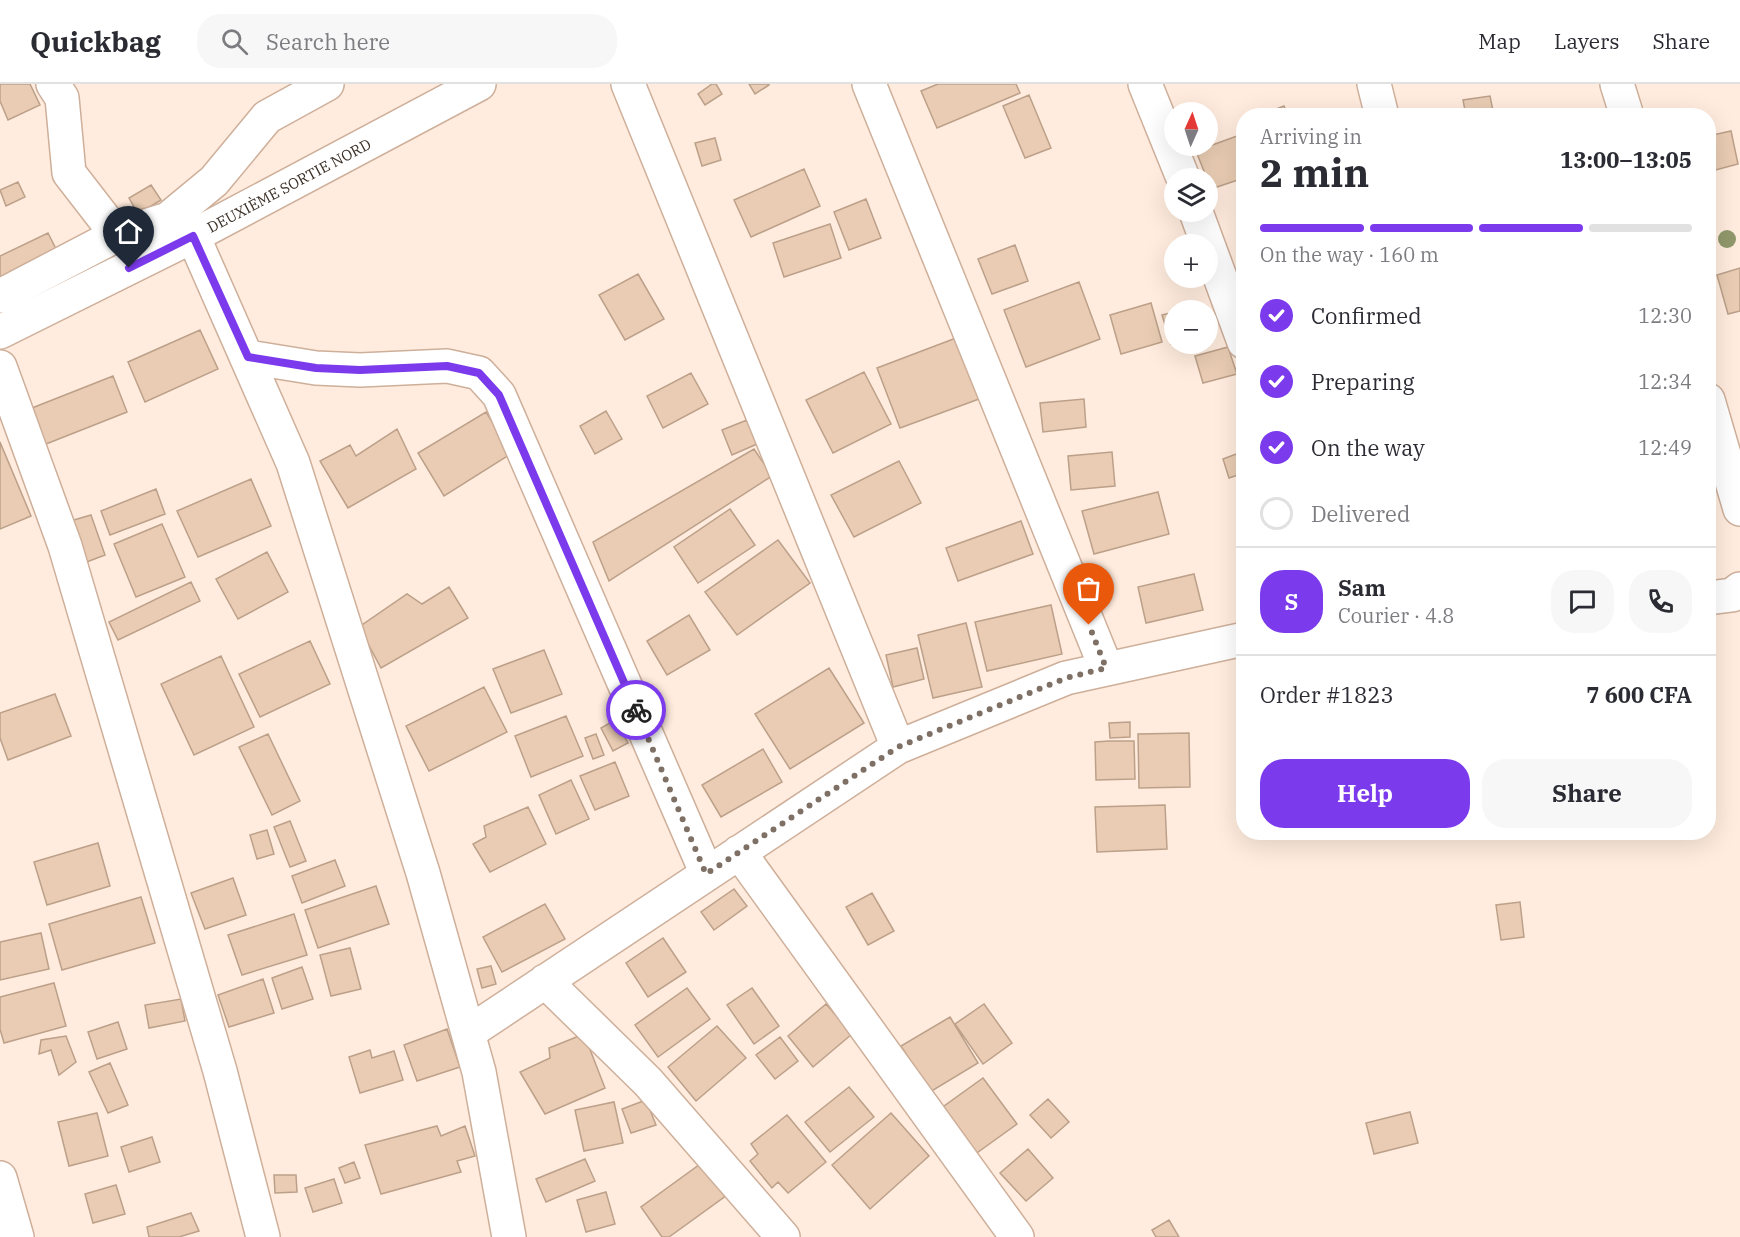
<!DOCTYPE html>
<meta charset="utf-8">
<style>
:root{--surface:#fff;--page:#f7f7f7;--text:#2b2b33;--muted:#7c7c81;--line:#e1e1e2;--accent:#7c3aed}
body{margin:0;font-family:"IBM Plex Serif",serif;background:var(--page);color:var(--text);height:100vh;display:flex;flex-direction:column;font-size:22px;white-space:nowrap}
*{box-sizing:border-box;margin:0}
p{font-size:20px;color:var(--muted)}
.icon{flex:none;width:33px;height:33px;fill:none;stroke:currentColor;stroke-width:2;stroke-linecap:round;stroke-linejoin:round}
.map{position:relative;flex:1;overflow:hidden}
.sheet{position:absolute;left:1236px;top:24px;width:480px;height:732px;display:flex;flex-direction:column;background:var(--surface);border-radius:24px;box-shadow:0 6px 24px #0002}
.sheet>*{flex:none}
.needle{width:39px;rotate:3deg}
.controls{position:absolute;left:1164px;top:18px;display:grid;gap:12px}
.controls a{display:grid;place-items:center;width:54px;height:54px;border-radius:50%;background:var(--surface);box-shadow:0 6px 24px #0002;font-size:30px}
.pin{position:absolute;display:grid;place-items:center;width:51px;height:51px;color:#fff;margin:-62px -26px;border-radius:50% 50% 50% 0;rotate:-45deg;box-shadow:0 0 6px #0007}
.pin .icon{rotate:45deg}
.courier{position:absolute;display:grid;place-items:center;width:60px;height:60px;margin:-30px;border:4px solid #7c3aed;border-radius:50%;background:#fff;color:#222;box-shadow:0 2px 8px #0007}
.summary em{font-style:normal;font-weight:700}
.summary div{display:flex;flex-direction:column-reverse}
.summary{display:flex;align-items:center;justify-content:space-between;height:102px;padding:0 24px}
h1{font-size:39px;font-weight:700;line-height:45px}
.bar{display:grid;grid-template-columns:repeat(4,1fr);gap:9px 6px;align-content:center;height:72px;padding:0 24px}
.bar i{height:8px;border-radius:4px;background:var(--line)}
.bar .current{background:var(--accent)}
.bar p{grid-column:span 4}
.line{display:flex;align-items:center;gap:15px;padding:0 24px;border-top:2px solid var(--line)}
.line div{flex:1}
.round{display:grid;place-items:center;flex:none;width:63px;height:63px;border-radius:24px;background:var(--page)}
ol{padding:0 24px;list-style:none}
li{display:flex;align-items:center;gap:18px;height:66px}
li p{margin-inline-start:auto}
li .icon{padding:6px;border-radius:50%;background:var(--accent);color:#fff;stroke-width:4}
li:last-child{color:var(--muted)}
li i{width:33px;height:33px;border:3px solid var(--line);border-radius:50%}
.action{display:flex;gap:12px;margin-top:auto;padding:12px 24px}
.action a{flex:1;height:69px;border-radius:24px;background:var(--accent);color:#fff;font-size:24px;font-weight:700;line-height:69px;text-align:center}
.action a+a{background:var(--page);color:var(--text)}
header{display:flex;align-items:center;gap:36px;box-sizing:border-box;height:84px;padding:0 30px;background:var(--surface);border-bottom:2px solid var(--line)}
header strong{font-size:28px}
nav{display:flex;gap:33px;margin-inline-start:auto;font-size:21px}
.search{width:420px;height:54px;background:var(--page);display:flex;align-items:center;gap:15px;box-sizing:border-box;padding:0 21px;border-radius:24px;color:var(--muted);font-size:22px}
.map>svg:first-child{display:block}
.building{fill:#e9ccb3;stroke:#bca089;stroke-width:1.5}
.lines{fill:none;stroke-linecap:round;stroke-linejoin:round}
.minor-casing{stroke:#ceaf9a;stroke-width:36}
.major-casing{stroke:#ceaf9a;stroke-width:36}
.minor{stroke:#fff;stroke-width:33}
.major{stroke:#fff;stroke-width:33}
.tree{fill:#90986b}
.done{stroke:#7f7066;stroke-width:6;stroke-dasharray:0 10.8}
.route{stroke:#7c3aed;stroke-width:8}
.labels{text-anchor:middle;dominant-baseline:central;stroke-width:4.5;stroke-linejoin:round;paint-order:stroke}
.street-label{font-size:15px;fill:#3a2e25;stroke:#fff}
</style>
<header>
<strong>Quickbag</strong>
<div class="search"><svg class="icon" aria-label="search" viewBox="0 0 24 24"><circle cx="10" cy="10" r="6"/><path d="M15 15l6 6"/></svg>Search here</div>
<nav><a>Map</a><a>Layers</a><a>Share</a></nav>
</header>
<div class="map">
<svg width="1740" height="1153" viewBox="0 0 1740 1153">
<rect width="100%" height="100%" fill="#ffecde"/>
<path class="building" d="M0,0H30L40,21L8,36L0,17Z
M712,0H716L722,10L705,21L698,10Z
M749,0H769V1L755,10Z
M938,0H1016L1020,9L937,44L921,7Z
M1029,11L1051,64L1025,74L1003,22Z
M1490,12L1494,32H1466L1463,16Z
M1284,22L1288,32H1257Z
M1731,47L1738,80L1708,88V52Z
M1237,52L1244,69V94L1211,105L1196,67Z
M715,54L721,76L702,82L695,59Z
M804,85L820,122L751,153L734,116Z
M18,98L25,113L6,122L0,106Z
M151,101L161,116L138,130L129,114Z
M866,115L881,154L849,166L834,128Z
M1244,116V137L1237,119Z
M830,140L841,174L784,193L773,159Z
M48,149L56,165L0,193V172Z
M1015,161L1028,197L992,210L978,175Z
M1740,184V227L1728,230L1717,191Z
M638,190L664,235L625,256L599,211Z
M1079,198L1100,255L1026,283L1004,226Z
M1151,219L1162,258L1121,270L1110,231Z
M1174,228V259L1171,260L1162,231Z
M200,246L218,285L145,318L128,278Z
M956,254L979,315L900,344L877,284Z
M1228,263L1237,290L1203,299L1195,272Z
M864,288L891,340L833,369L806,316Z
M691,289L708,320L663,344L647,312Z
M113,292L127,328L41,362L27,326Z
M1084,315L1086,343L1043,348L1040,319Z
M606,327L622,355L595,370L580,342Z
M486,328L512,369L444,412L418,369Z
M747,336L757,360L732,371L722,346Z
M397,345L416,385L348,424L320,377L350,361L356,372Z
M0,358L31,432L0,445Z
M754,365L772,392L609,497L593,458Z
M1244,367V389L1229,394L1223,375Z
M1112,368L1115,402L1071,406L1068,372Z
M899,377L921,419L854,453L831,411Z
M251,395L271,442L198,473L177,427Z
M156,405L165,430L110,451L101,427Z
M1158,408L1169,450L1094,470L1082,427Z
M730,425L755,461L698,499L674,463Z
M91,431L105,471L84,479L67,438Z
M1021,437L1033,470L958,497L946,464Z
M162,440L185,493L136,513L114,460Z
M778,456L810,499L737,551L705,508Z
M267,468L288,508L238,535L216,495Z
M1194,490L1203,526L1146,539L1138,503Z
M191,498L200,517L118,556L109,538Z
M449,503L468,534L381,584L359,543L407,510L422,520Z
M1051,521L1062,570L987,587L975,538Z
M689,531L710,566L667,591L647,557Z
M966,539L982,603L933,614L918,551Z
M310,557L330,600L260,633L239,590Z
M917,564L924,595L893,603L886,571Z
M544,566L562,610L511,629L493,585Z
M221,572L254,643L194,671L161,600Z
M829,584L864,639L790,685L755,630Z
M484,603L507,648L429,687L406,642Z
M55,610L71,652L8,676L0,654V629Z
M566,632L583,672L531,693L515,652Z
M615,636L628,659L613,667L601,644Z
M1130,638V653L1110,654L1109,639Z
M1189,649L1190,703L1139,704L1138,650Z
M268,650L300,717L272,731L239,663Z
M596,650L604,671L593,675L585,654Z
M1109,657H1134L1135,695L1096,696L1095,658Z
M763,665L782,698L721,733L702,701Z
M615,678L629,712L595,726L580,692Z
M571,696L589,735L556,750L539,711Z
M1165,721L1167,765L1097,768L1095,723Z
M528,723L546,760L490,788L473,760L486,753L484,742Z
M290,737L306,777L290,783L274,743Z
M267,746L274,770L257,775L250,751Z
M98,759L110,802L47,821L34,778Z
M335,776L345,802L302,819L292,792Z
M233,794L246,831L205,845L191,809Z
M376,802L389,840L318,864L305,826Z
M734,805L747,822L714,846L701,828Z
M872,809L894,847L868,861L846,823Z
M141,813L155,859L62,886L49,840Z
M1520,818L1524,853L1501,856L1496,821Z
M545,820L565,855L502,888L483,853Z
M294,830L307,871L242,891L228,851Z
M41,849L49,885L0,896V858Z
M663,854L686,888L648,913L626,879Z
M350,864L361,905L331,912L320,871Z
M491,882L496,900L482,904L477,885Z
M302,883L313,915L282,925L272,894Z
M263,895L274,929L229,943L218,911Z
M54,899L66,942L4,959L0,945V913Z
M687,904L710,935L658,973L635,941Z
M752,904L779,942L754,960L727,921Z
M181,915L185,937L149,944L145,921Z
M826,920L852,950L813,983L788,952Z
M984,920L1012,959L983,980L955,940Z
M950,933L978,979L930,1008L901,962Z
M118,938L127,965L97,975L88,948Z
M717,942L746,974L696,1017L668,983Z
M447,945L460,983L417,997L404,961Z
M584,950L605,1004L545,1030L520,988L550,974L549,964Z
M66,952L76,978L59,991L51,966L39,970L41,956Z
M780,953L798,977L775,995L756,971Z
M370,966L372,974L394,967L403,996L360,1009L349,973Z
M110,979L128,1021L108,1029L89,988Z
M983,994L1017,1040L974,1071L940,1025Z
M849,1003L874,1033L830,1068L805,1038Z
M1048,1015L1069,1038L1051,1054L1030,1031Z
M646,1016L656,1041L631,1049L622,1025Z
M614,1018L623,1059L584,1067L575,1026Z
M1410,1028L1418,1059L1374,1070L1366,1039Z
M97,1029L108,1072L69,1082L58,1038Z
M891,1029L929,1072L870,1125L832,1081Z
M787,1031L826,1078L788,1109L778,1098L772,1104L750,1077L758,1070L751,1060Z
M437,1042L441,1052L465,1042L475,1072L457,1077L461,1088L381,1110L365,1061Z
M152,1053L160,1078L129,1088L121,1063Z
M1028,1065L1053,1094L1026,1117L1000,1089Z
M585,1075L595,1097L546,1118L536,1095Z
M354,1078L360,1094L345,1099L339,1084Z
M703,1078L727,1111L669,1153H662L641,1123Z
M274,1091H296L297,1108L275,1109Z
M334,1095L342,1119L313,1128L305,1104Z
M116,1101L125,1130L93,1139L85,1110Z
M606,1108L615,1140L586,1148L577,1116Z
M191,1129L199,1147L179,1153H149L147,1143Z
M1169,1136L1179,1153H1156L1152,1146Z"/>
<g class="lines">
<g class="minor-casing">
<path id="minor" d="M628,0L898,663
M869,0L1106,584
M1145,0L1183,94
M1374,0L1382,32
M1617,0L1627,32
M1196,128L1244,258
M117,151L168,135L214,97L267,33L327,0
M193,152L293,379L423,789L479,988L509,1153
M0,212L117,151L69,89L62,14L53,0
M248,273L316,284L360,286L447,282L479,289L499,311L707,790
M0,283L65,462L220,987L263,1153
M1708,316L1740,425
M1708,514L1732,511L1740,505
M739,768L1017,1153
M545,897L648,998L783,1153
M468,949L898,663L1066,594L1244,555
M0,1094L17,1153"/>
</g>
<g class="major-casing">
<g id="major">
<path id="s1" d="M0,248L193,152L479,0"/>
</g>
</g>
<use href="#minor" class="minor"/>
<use href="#major" class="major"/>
</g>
<circle class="tree" cx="1727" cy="155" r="9"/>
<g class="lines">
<path class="done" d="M636,626L706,790L898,663L1066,594L1106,584L1089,541"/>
<path class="route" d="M129,184L193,152L248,273L316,284L360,286L447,282L479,289L499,311L636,626"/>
</g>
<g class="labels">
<g class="street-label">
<text stroke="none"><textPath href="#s1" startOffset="324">DEUXIÈME SORTIE NORD</textPath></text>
</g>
</g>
</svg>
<div class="controls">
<a><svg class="needle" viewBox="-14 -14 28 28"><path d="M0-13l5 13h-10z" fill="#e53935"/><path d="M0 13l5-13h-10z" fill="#7c7c81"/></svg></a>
<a><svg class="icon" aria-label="layers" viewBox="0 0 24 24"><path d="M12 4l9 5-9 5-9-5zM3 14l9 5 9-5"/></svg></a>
<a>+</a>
<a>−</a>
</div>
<div class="pin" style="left:1089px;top:541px;background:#ea580c"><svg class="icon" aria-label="bag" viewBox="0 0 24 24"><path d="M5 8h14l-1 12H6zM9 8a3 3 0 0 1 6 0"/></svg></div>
<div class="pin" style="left:129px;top:184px;background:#1f2937"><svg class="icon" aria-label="home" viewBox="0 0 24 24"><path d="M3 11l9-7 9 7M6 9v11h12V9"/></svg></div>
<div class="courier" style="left:636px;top:626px"><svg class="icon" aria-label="bike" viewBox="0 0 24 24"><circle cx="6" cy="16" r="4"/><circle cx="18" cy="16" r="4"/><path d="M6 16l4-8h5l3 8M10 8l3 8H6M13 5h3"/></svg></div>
<section class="sheet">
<div class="summary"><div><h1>2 min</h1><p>Arriving in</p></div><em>13:00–13:05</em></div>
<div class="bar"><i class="current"></i><i class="current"></i><i class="current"></i><i></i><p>On the way · 160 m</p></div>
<ol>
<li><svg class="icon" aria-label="check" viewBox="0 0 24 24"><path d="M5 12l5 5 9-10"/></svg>Confirmed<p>12:30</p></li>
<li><svg class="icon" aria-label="check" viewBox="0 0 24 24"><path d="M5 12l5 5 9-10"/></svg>Preparing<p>12:34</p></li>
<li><svg class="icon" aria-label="check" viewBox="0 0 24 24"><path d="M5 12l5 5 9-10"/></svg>On the way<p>12:49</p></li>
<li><i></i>Delivered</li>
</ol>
<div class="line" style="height:108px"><b class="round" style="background:var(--accent);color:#fff">S</b><div><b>Sam</b><p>Courier · 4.8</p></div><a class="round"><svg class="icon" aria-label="chat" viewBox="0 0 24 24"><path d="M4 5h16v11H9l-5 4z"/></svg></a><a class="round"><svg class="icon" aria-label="phone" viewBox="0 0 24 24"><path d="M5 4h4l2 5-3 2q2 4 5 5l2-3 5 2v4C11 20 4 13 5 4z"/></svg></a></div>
<div class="line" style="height:78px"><div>Order #1823</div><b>7 600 CFA</b></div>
<div class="action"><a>Help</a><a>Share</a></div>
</section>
</div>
